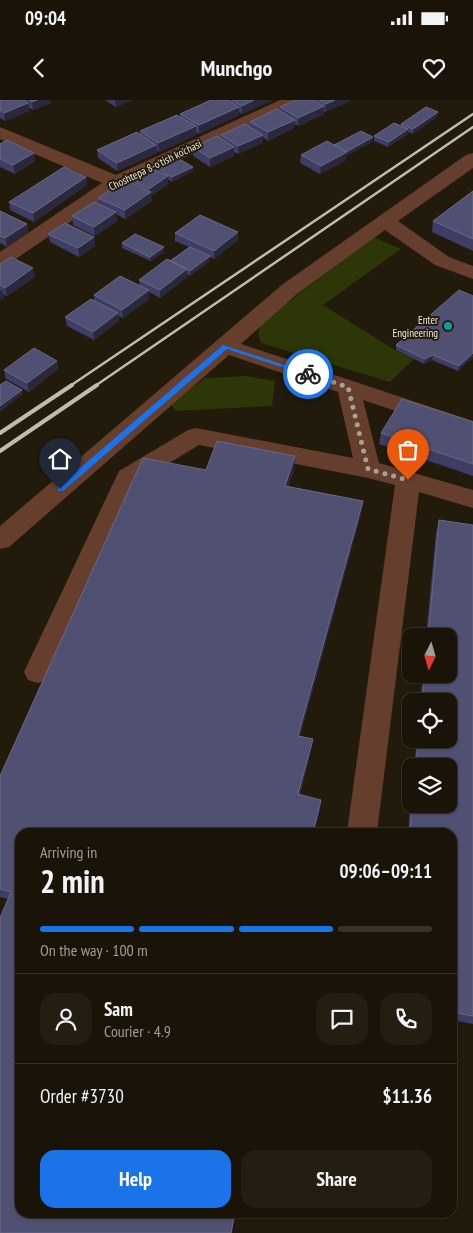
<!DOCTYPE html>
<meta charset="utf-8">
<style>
:root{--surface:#1a1408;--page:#231d12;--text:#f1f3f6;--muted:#9f9e9c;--line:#383329;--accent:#1a73e8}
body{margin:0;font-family:"PT Sans Narrow",sans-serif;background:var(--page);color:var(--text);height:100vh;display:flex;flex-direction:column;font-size:19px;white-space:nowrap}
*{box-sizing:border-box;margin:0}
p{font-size:16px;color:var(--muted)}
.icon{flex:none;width:28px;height:28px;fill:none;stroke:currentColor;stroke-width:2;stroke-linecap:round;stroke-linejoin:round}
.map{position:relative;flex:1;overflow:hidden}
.panel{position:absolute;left:15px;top:728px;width:442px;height:390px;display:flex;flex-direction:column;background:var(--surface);border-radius:15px;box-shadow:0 1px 4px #0004,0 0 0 1px var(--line)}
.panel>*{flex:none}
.needle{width:32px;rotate:185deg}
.tools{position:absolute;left:402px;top:528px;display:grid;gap:10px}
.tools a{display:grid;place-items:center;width:55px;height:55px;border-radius:10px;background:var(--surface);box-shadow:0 1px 4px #0004,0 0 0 1px var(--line);font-size:25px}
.pin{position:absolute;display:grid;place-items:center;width:42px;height:42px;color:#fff;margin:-51px -21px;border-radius:50% 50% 50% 0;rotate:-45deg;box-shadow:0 0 5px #0007}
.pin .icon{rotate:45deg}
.courier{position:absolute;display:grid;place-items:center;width:50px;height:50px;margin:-25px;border:4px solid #1a73e8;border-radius:50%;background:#fff;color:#222;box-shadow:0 1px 6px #0007}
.overview em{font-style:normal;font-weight:700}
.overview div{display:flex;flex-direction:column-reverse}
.overview{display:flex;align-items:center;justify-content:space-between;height:85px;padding:0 25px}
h1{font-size:32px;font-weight:700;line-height:38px}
.bar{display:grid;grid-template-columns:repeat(4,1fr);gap:8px 5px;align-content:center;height:60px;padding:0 25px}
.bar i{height:6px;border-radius:4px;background:var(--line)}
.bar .on{background:var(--accent)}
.bar p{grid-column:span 4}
.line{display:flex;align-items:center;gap:12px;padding:0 25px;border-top:1px solid var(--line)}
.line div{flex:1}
.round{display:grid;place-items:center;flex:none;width:52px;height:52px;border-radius:15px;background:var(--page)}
.primary-button{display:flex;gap:10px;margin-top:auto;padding:10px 25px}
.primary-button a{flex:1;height:58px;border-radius:15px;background:var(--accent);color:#fff;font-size:20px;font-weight:700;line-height:58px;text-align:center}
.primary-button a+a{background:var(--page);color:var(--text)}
.status{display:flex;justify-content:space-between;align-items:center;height:35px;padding:0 25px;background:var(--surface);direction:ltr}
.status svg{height:14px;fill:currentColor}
header{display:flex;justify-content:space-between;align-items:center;height:65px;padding:0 25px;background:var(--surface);font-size:22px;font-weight:700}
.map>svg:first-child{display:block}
.green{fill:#2d3606}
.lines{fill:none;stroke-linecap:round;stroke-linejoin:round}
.minor{fill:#663e2d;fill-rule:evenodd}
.rail-far1{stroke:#c0bbaf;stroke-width:2.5}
.rail{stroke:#c0bbaf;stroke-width:4}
.wall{fill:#3d3d65}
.shaded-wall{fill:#2a283c}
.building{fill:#505072;stroke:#696884}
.route{fill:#1a73e8}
.done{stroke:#a8a295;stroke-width:5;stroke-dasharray:0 9}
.culture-dot{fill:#0f9aa8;stroke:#221b0b;stroke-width:2}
.labels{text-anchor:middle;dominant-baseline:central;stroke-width:4;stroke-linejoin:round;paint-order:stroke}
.far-street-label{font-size:11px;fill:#f0ebe0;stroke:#221b0b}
.far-poi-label{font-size:11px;fill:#f0ebe0;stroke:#221b0b;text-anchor:end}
</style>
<div class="status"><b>09:04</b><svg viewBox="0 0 49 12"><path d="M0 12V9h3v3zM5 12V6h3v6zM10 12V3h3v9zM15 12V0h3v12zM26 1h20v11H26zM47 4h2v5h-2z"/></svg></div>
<header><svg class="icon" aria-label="back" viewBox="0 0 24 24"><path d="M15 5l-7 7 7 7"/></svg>Munchgo<svg class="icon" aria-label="heart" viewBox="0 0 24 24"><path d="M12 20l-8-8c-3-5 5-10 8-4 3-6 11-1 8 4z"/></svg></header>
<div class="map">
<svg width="473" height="1133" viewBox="0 0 473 1133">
<rect width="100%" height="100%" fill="#221b0b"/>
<path class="green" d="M373,137L401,149L323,205L395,250L414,259L390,282L261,243L258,234L261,223Z
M246,276L275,281L272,306L176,311L170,303L205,278Z"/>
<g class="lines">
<path class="minor" d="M280,0H303L300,4L123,86L7,165L0,167V152L102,83L0,39V27L116,75Z
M473,53V68L398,121L449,157L473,166V179L435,165L385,130L297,194L241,244L473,321V337L363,300L379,363L473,390V408L419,392L377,732H347L395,385L368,378L199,345L138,382L48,580L38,583L28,580L24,572L119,371L188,330L196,328L353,358L338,292L229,255L9,447L0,449V426L283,184L466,55Z"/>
<path class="rail-far1" d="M70,286L473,14
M95,286L473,27"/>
<path class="rail" d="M0,333L72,285
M0,351L97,285"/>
</g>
<path class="wall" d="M0,0H50L51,3L33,10L28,7L29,11L5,21L0,18Z
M105,0H132L116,7Z
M211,0H273L242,14L239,12V15L199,34L196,32V35L159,52L156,50L157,53L117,71L98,58L97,50L140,34V31L180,17V14Z
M296,0H350V1L325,12H324V14L298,26L295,24L294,28L268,41L263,37L262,43L238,54L234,52V56L210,67L193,56V47L221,39V35L250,27V22L280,11V7Z
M437,17L413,34L408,32V34L388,47L374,41V36L400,26L401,24Z
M372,42L346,56V60L320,74L300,63L301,55L334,45Z
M0,44L34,53L35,61L15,74L0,67Z
M156,67L193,71L172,82L168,79V84L151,96L152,101L125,119L116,114L117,121L95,136L73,125L72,116L99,104L98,98L127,81L126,78L156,71Z
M86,77L87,85L34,122L10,110L9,102Z
M473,91V151L432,132L433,121Z
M0,111L27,124L28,132L7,147L0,143Z
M238,132V140L214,159L210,157V161L190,176L187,174V177L160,198L149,192V199L123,218L119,216V221L94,240L67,226L65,217L94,200V195L140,186L139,180L170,161L189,147L175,141V133Z
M48,134L94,137L95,146L79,157L50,142Z
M122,143L164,147V152L151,161L122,148Z
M0,164L35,177L7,196L3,194L4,198L0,200Z
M473,196V257L458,271L432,260L424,264L396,250V245Z
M57,261L58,269L29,292L6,279L4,270Z
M473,322V376L379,344L381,333Z
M217,341L295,356L294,369L288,387L363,401L361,414L300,636L313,639L311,650L300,695L321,700L320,710L314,732H20V1112H235L232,1133H0V818L8,799L0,797V676L143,358L206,370Z
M439,420L473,425V924L452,920V732H408L411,694V704H449V666H414L417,639H449V601H420L423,574H449V536H426L436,433Z"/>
<path class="shaded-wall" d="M37,0H50L51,3L33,10L32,2Z
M115,0H132L116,7Z
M254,0H273L242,14V6Z
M335,0H350V1L325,12L326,4Z
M28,3L29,11L5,21L4,13Z
M324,6V14L298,26V18Z
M239,7V15L199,34V25Z
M438,12L437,17L413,34V29Z
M295,20L294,28L268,41V32Z
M196,26V35L159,52L158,43Z
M408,29V34L388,47L389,42Z
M263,35L262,43L238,54V46Z
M373,37L372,42L346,56V60L320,74L321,66Z
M156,45L157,53L117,71V63Z
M234,47V56L210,67V58Z
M34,53L35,61L15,74L13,65Z
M193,67V71L172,82V77Z
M168,76V84L151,96L152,101L125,119V110L149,93V89Z
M86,77L87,85L34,122L33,113Z
M116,112L117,121L95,136L94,127Z
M27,124L28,132L7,147L5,138Z
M238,132V140L214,159V151Z
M94,137L95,146L79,157L78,148Z
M164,147V152L151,161L150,157Z
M210,156V161L190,176V171Z
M33,168L35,177L7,196L5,188Z
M187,169V177L160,198V190Z
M2,190L4,198L0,200V191Z
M149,190V199L123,218L122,210Z
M118,213L119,221L94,240L93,232Z
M473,253V257L458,271L459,266Z
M433,255L432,260L424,264L425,259Z
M57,261L58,269L29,292L27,283Z
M22,290L23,294L0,312V306Z
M295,356L294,369L284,399L285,386Z
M363,401L361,414L297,647L298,636Z
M313,639L311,650L297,705L298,694Z
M321,700L320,710L314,732H313Z"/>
<path class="building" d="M0,0H24L28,3L4,13L0,10Z
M29,0H37L32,2Z
M211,0H228L239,7L199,25L180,14Z
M232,0H254L242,6Z
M296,0H314L324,6L298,18L280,7Z
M319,0H335L326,4Z
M426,7L438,12L413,29L401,24Z
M277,9L295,20L268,32L250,22Z
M177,15L196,26L158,43L140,31Z
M394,23L408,29L389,42L374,36Z
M245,24L263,35L238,46L221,35Z
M361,31L373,37L346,52L334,45Z
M137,32L156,45L117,63L97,50Z
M217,36L234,47L210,58L193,47Z
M7,40L34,53L13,65L0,59V44Z
M327,41L347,52L321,66L301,55Z
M176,57L193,67L172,77L156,67Z
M145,66L168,76L149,89L126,78Z
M64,67L86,77L33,113L9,102Z
M125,80L151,92L125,110L98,98Z
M473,91V139L433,121Z
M94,102L116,112L94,127L72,116Z
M0,111L27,124L5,138L0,136Z
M200,115L238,132L214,151L175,133Z
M65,123L94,137L78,148L48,134Z
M135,134L164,147L150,157L122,143Z
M190,147L210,156L190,171L170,161Z
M11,157L33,168L5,188L0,185V164Z
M167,159L187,169L160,190L139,180Z
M120,176L149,190L122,210L94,195Z
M459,190L473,196V253L459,266L433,255L425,259L396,245Z
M91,199L118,213L93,232L65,217Z
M34,248L57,261L27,283L4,270Z
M6,281L22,290L0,306V285Z
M402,299L473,322V364L381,333Z
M217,341L295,356L285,386L363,401L298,636L313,639L298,694L321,700L313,732H20V1112H235L231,1133H0V818L11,792L0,789V676L143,358L206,370Z
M439,420L473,425V916L452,912V732H410L412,704H449V666H416L418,639H449V601H422L425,574H449V536H428Z"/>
<path class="route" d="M223,245L312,274L306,275L227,249L63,391H58V387Z"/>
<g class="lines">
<path class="done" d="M308,274L348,287L368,369L408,380"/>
</g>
<circle class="culture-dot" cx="448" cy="226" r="5"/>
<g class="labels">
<g class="far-street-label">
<text transform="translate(155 65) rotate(-26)">Choshtepa 8-o'tish ko'chasi</text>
</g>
<g class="far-poi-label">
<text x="438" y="220">Enter<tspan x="438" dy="13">Engineering</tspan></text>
</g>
</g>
</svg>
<div class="tools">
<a><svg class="needle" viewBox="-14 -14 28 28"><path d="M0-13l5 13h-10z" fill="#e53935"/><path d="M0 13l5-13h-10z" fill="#9f9e9c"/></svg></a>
<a><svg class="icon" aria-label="locate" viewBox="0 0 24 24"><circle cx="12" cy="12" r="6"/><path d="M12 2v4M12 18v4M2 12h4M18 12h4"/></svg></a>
<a><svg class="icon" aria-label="layers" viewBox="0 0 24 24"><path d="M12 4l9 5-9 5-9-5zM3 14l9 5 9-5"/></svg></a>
</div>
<div class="pin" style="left:408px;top:380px;background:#ea580c"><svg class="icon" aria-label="bag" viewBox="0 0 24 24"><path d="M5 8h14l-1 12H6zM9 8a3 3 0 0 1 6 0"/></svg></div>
<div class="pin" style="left:60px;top:389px;background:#1f2937"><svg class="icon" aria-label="home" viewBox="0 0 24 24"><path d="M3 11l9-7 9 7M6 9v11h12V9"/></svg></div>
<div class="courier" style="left:308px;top:274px"><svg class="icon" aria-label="bike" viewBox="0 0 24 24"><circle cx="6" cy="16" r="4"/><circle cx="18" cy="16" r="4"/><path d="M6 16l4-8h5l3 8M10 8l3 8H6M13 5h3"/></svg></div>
<section class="panel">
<div class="overview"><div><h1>2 min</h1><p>Arriving in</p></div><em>09:06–09:11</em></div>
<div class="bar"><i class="on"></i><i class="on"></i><i class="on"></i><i></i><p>On the way · 100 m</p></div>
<div class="line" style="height:90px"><a class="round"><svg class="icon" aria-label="person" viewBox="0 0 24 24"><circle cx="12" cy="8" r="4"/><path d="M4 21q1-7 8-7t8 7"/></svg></a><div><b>Sam</b><p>Courier · 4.9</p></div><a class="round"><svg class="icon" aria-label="chat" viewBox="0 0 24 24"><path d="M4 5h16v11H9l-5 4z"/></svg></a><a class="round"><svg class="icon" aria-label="phone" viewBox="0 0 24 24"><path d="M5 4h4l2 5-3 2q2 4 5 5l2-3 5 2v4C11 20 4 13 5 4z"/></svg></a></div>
<div class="line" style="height:65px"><div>Order #3730</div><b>$11.36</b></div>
<div class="primary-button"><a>Help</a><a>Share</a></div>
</section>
</div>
